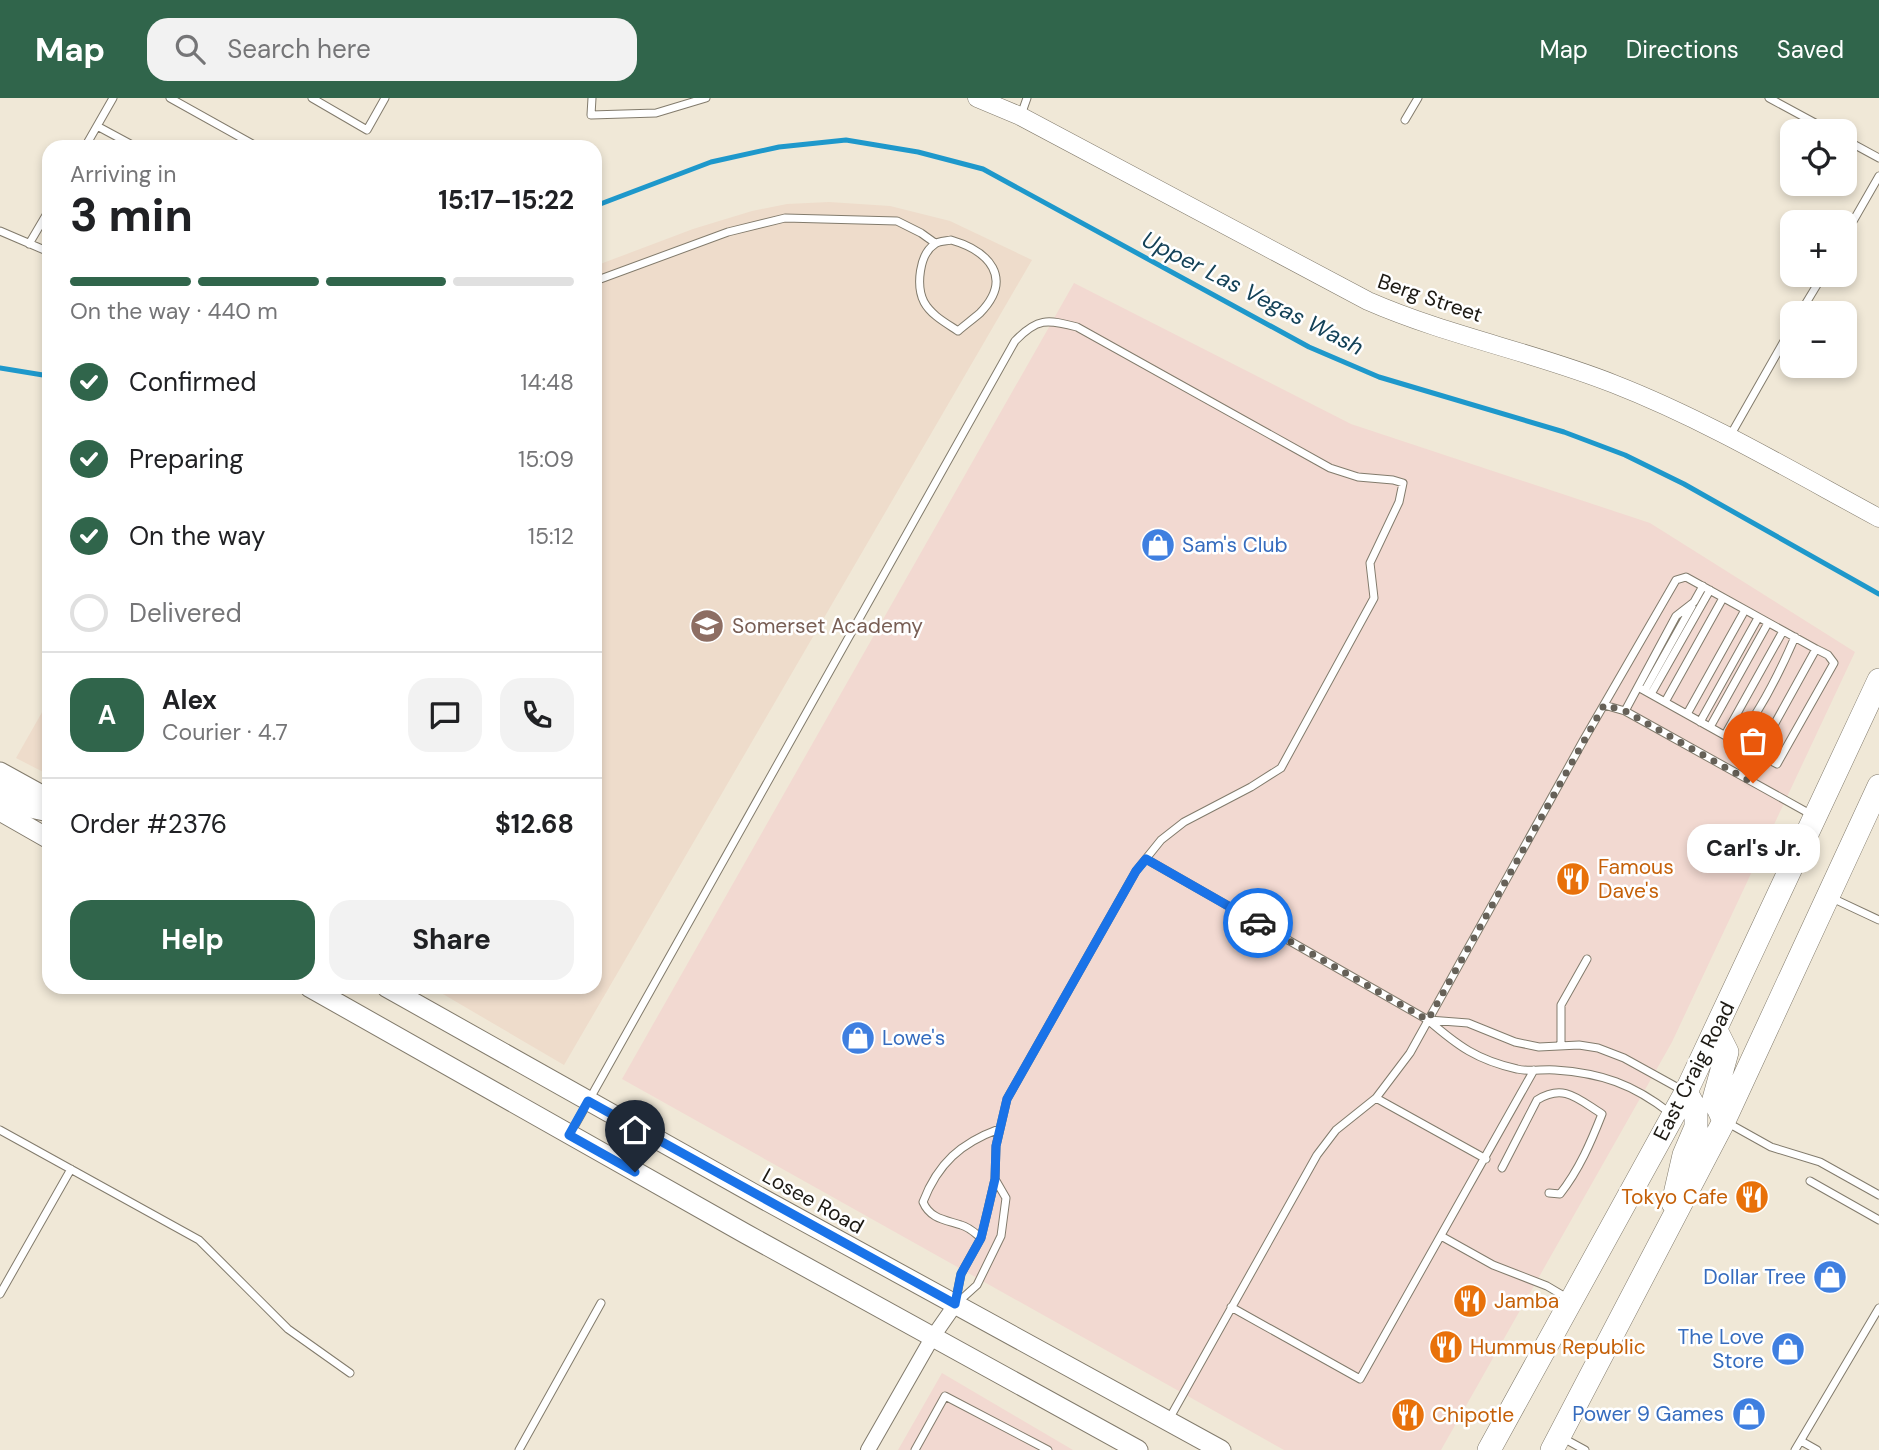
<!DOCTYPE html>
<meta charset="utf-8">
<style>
:root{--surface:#fff;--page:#f2f2f2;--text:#202124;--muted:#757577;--line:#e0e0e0;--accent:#30654b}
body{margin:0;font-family:"DM Sans",sans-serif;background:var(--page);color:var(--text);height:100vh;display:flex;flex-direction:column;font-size:26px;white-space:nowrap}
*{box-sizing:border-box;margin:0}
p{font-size:23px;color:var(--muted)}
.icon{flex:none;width:38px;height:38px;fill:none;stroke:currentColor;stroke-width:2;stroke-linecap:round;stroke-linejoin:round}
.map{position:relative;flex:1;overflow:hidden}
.side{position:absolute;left:42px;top:42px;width:560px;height:854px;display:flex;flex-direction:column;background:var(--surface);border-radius:21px;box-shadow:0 4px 10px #0003}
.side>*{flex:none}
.tools{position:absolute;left:1780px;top:21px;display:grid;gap:14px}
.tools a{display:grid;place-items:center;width:77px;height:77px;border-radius:14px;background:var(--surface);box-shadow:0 4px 10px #0003;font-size:35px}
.pin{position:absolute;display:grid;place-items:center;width:60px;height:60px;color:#fff;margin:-72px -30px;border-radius:50% 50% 50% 0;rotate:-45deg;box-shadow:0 0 7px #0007}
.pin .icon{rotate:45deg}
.courier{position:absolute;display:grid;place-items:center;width:70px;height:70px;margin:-35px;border:5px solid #1a73e8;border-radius:50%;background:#fff;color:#222;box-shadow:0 2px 9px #0007}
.bubble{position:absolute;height:49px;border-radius:21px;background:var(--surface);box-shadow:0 4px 10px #0003;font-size:23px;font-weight:700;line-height:49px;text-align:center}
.headline em{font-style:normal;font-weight:700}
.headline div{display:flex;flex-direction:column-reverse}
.headline{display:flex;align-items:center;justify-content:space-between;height:119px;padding:0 28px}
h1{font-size:46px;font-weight:700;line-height:52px}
.bar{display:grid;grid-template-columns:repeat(4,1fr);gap:10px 7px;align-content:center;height:84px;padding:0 28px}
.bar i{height:9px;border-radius:5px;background:var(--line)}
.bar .on{background:var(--accent)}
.bar p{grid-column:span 4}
.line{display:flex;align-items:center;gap:18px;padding:0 28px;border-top:2px solid var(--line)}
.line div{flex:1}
.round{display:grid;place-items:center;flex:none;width:74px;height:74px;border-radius:21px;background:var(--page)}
ol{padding:0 28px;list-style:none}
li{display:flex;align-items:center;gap:21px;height:77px}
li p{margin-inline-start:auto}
li .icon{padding:7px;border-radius:50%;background:var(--accent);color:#fff;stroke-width:4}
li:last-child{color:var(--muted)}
li i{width:38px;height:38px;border:4px solid var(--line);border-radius:50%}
.cta{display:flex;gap:14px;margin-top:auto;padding:14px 28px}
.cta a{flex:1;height:80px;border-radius:21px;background:var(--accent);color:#fff;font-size:28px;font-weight:700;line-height:80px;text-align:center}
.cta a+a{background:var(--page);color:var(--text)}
header{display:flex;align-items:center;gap:42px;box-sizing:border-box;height:98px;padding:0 35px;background:var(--accent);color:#fff}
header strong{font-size:33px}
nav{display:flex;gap:38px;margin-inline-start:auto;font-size:24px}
.search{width:490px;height:63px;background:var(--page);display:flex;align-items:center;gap:18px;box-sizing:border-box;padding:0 24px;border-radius:21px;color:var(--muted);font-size:26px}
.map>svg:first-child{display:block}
.commercial{fill:#f2d9d1}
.education{fill:#eedccb}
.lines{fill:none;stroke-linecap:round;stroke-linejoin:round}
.stream{stroke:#1e98cb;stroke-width:5}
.service-casing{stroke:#827b6c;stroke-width:9}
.minor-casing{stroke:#827b6c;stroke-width:16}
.tertiary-casing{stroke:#827b6c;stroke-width:19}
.secondary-casing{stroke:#827b6c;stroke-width:21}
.primary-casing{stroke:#827b6c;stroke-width:24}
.service{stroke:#fff;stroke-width:7}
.minor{stroke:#fff;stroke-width:14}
.tertiary{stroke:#fff;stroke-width:18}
.secondary{stroke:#fff;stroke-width:19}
.primary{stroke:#fff;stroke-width:23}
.done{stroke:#666158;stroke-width:7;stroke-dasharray:0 12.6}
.route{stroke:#1a73e8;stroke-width:9}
.labels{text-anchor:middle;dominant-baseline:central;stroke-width:5;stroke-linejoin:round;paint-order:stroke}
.street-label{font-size:21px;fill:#1c1913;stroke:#fff}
.shop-label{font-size:21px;fill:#366cbe;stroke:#fff;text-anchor:end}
.education-label{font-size:21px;fill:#785e54;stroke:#fff;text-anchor:start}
.food-label{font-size:21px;fill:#c56008;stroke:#fff;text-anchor:start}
.water-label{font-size:23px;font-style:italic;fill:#144258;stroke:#fff}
</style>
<header>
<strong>Map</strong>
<div class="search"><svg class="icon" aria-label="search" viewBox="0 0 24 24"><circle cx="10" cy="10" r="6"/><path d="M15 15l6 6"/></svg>Search here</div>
<nav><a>Map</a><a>Directions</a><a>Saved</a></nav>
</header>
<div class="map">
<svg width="1879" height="1352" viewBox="0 0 1879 1352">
<rect width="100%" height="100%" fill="#f0e8d7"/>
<path class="commercial" d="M1074,185L1351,326L1650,425L1855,554L1672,944L1441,1352H1284L622,981Z
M942,1275L1073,1352H898Z"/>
<path class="education" d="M829,104L890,108L950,123L1032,162L564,967L431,889H595V168L693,131L752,113L787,106Z
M49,602V677L16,660Z"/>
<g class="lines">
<path class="stream" d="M595,108L711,64L779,49L846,42L918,54L983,71L1309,249L1379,279L1564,334L1625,357L1684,386L1879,496
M0,270L49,278"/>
<g class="service-casing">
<path id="service" d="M170,0L258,49
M312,0L367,32L385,0
M592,0L591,17L656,15L706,0
M1769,0L1830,33
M1021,17L1027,0
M1405,22L1418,0
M97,28L136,49
M1844,41L1879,60
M85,49L113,0
M0,133L49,154
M1844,139L1879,78
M951,142C989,153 1014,180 980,215C973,221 965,227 958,233C946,225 931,217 924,204C916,188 919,156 935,146C938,143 947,143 951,142Z
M29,146L49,112
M595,183L728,134L785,120L897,123L921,135L935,145
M1800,215L1823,177
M1730,338L1792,229
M1645,592L1692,508
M1651,596L1710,492
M1665,604L1723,500
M1604,607L1625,613L1812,717
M1625,613L1676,518L1694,504L1703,488
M1687,616L1745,512
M1700,624L1758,520
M1710,629L1768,525
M1725,637L1783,533
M1736,644C1761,613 1779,576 1795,539
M1758,656L1777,666L1834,565L1828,557L1816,551
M1146,761L1428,922C1458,948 1477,962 1517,971C1529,974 1543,971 1555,972C1601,975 1633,986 1670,1015
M1832,800L1879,822
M1429,922L1468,925L1515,944L1539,949L1579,947L1598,950L1624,960L1682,992
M1561,947V907L1587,861
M1376,1000L1486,1061
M1728,1025L1771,1049L1820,1064L1879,1097
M0,1032L199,1142L288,1231L350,1275
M570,1036L1015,243C1037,220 1047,221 1077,229L1330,370L1358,379L1393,382L1403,385L1399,404L1370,465L1374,500L1281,670L1251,689L1184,724L1161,742L1136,773L1007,1001L996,1048L995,1081L988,1111L981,1140L961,1176L955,1206
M1502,1070L1537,1002C1564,985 1578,1001 1602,1016C1591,1044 1579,1072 1560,1096L1549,1095
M1810,1083L1879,1122
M1441,1138L1493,1167L1547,1188L1569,1201
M981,1140C975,1135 969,1129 961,1127C946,1122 930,1121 923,1104C938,1065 961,1045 999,1031
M0,1196L71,1071
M956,1206L977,1187L1001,1138L1006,1100L995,1081
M1231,1209L1360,1281L1534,972
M1168,1323L1317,1057L1336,1032L1376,1000L1410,955L1583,643L1676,482L1686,479L1816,551L1758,656L1638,589
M1563,1340L1585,1352
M1801,1343L1817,1352
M519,1352L601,1205
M915,1352L945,1298L1048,1352
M1795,1352L1879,1210"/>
</g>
<g class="minor-casing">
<path id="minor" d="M868,1352L932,1240L955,1207"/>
</g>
<g class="tertiary-casing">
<path id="tertiary" d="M977,0L1020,18L1368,203C1448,238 1534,254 1614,286C1706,322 1792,373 1879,420"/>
</g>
<g class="secondary-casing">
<path id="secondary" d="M0,674L49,701
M0,693L35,711L49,714
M0,713L49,741
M309,889L746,1136L1138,1352
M386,889L765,1102L1221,1352"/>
</g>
<g class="primary-casing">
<path id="primary" d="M1716,932L1727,954L1714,1001L1724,1023
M1673,1105L1684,1057L1696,1029V1012L1686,994
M1489,1352L1686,994L1879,582
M1552,1352L1724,1023L1879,688"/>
</g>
<use href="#service" class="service"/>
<use href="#minor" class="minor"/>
<use href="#tertiary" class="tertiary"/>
<use href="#secondary" class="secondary"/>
<use href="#primary" class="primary"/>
</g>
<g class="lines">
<path class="done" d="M1258,825L1428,922L1604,607L1625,613L1753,685"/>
<path class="route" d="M635,1074L569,1037L588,1003L955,1206L961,1176L981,1140L988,1111L995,1081L996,1048L1007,1001L1136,773L1146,761L1258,825"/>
</g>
<defs>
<g id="shop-disc" transform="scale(1.75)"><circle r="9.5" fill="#3f7fe0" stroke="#fff"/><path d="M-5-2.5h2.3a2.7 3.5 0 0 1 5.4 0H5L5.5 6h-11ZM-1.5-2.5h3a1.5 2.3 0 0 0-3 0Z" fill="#fff"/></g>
<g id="school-disc" transform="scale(1.75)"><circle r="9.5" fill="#8d6e63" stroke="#fff"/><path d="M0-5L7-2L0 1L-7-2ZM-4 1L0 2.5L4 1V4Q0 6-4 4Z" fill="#fff"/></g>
<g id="restaurant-disc" transform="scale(1.75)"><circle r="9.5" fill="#e8710a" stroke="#fff"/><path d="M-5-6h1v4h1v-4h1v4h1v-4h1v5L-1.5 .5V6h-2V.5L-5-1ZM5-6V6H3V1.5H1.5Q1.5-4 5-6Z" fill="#fff"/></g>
</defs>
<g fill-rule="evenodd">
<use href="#shop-disc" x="1158" y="447"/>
<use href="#school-disc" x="707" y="528"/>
<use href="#restaurant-disc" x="1573" y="781"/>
<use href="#shop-disc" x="858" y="940"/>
<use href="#restaurant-disc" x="1752" y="1099"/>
<use href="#shop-disc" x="1830" y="1179"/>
<use href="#restaurant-disc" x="1470" y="1203"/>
<use href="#restaurant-disc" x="1446" y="1249"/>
<use href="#shop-disc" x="1788" y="1251"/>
<use href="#shop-disc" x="1749" y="1316"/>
<use href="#restaurant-disc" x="1408" y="1317"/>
</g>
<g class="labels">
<g class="street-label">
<text transform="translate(1430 200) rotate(19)">Berg Street</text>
<text transform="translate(1694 973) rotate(-63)">East Craig Road</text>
<text transform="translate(813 1103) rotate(29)">Losee Road</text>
</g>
<g class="shop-label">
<text x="1182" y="447" text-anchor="start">Sam's Club</text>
<text x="882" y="940" text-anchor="start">Lowe's</text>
<text x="1806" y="1179">Dollar Tree</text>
<text x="1764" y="1239">The Love<tspan x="1764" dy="24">Store</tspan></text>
<text x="1724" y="1316">Power 9 Games</text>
</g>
<g class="education-label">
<text x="732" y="528">Somerset Academy</text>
</g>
<g class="food-label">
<text x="1598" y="769">Famous<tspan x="1598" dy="24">Dave's</tspan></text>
<text x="1728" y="1099" text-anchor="end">Tokyo Cafe</text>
<text x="1494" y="1203">Jamba</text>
<text x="1470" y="1249">Hummus Republic</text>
<text x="1432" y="1317">Chipotle</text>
</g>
<g class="water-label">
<text transform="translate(1253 195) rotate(27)">Upper Las Vegas Wash</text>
</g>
</g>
</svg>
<div class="tools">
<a><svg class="icon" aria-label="locate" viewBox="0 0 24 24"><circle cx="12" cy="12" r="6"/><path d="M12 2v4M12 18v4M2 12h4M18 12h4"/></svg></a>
<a>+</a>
<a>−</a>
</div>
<div class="pin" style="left:1753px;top:685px;background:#ea580c"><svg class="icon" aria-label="bag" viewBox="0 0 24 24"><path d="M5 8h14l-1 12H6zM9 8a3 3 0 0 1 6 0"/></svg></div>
<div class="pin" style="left:635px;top:1074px;background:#1f2937"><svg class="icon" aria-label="home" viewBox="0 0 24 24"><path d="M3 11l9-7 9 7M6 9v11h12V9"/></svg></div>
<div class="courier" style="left:1258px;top:825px"><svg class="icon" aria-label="car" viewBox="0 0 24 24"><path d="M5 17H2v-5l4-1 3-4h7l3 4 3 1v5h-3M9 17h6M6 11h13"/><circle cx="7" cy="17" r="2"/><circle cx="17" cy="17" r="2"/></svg></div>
<div class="bubble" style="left:1687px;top:726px;width:133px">Carl's Jr.</div>
<section class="side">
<div class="headline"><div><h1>3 min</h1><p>Arriving in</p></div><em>15:17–15:22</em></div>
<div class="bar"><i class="on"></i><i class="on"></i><i class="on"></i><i></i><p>On the way · 440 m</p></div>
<ol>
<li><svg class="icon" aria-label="check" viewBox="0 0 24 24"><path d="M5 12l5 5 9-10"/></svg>Confirmed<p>14:48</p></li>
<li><svg class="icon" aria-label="check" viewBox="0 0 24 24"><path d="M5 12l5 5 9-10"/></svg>Preparing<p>15:09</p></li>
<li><svg class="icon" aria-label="check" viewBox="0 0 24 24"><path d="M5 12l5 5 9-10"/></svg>On the way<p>15:12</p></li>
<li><i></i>Delivered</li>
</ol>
<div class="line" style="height:126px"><b class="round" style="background:var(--accent);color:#fff">A</b><div><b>Alex</b><p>Courier · 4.7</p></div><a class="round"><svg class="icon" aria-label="chat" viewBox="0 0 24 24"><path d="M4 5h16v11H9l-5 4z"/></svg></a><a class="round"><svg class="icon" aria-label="phone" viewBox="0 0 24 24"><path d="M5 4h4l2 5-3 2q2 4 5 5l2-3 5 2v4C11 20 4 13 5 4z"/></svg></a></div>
<div class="line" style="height:91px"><div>Order #2376</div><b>$12.68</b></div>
<div class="cta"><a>Help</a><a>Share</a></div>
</section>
</div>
